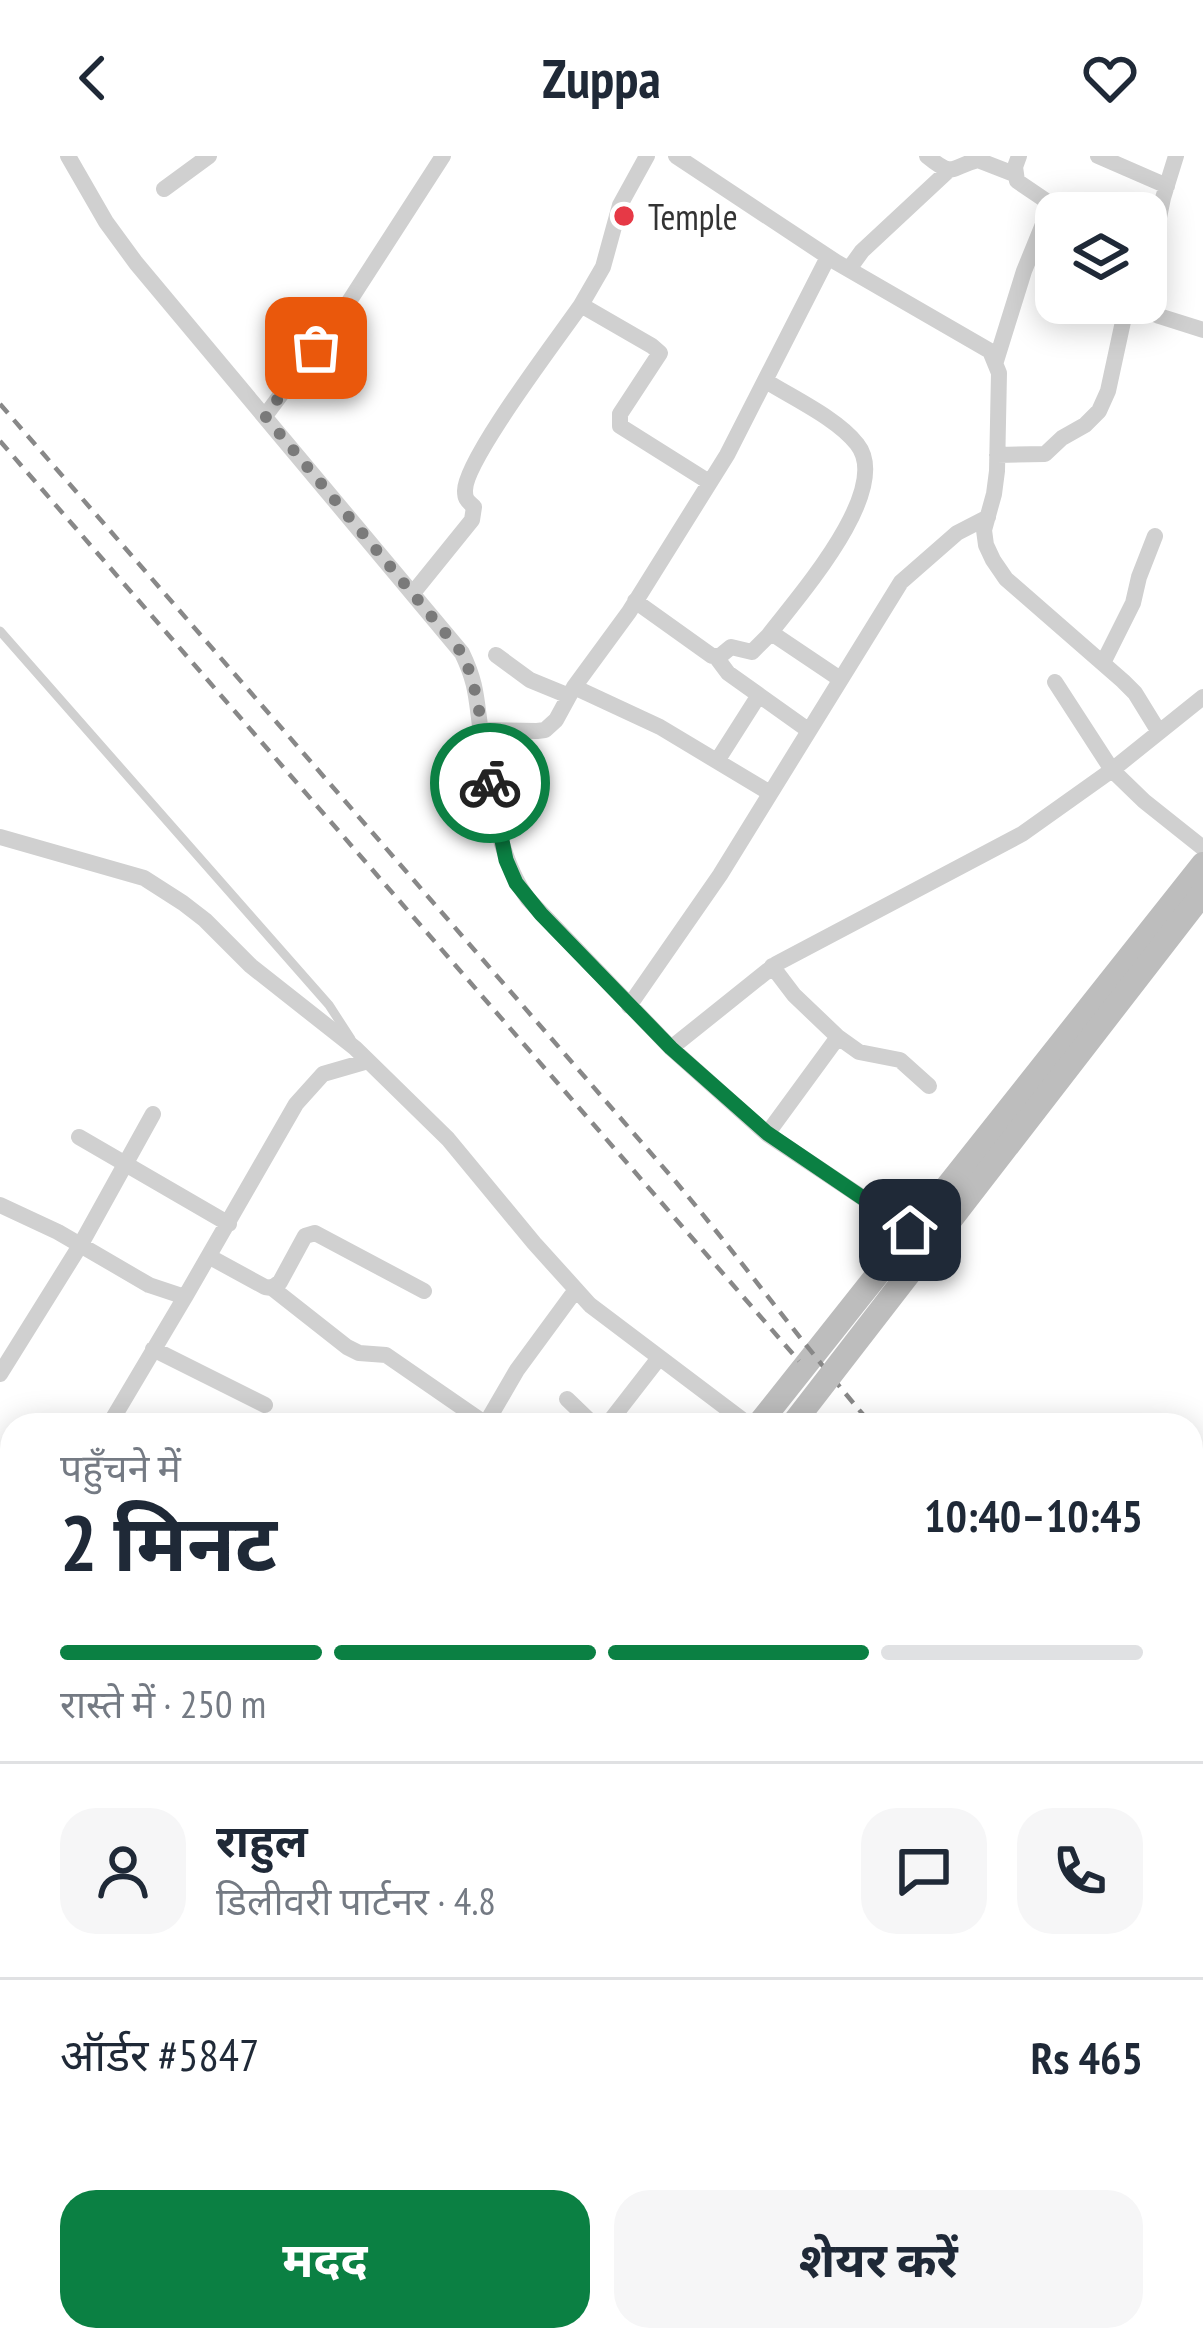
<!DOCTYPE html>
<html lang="hi">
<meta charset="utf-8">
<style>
:root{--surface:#fff;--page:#f6f6f7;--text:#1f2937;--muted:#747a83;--line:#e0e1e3;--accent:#0b8043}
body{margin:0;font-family:"PT Sans Narrow","Noto Sans Devanagari",sans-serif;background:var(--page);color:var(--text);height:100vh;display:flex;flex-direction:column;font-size:45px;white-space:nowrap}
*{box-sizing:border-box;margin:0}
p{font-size:39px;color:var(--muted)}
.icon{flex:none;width:66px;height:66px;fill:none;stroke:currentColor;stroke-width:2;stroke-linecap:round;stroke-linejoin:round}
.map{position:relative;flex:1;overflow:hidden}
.panel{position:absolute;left:0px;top:1257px;width:1203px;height:939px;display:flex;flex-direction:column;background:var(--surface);border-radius:36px 36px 0 0;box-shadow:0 6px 30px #0003}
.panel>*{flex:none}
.tools{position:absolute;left:1035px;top:36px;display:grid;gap:24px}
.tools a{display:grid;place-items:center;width:132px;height:132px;border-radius:24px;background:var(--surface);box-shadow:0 6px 30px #0003;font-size:60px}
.pin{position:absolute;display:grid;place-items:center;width:102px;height:102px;color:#fff;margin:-51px;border-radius:24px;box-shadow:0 6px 18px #0006}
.courier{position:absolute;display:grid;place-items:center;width:120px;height:120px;margin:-60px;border:9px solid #0b8043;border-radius:50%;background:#fff;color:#222;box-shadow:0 3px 15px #0007}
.summary em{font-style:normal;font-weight:700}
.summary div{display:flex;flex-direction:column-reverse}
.summary{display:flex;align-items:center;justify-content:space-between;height:204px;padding:0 60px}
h1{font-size:78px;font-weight:700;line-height:90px}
.bar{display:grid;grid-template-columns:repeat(4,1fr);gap:18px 12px;align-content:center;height:144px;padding:0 60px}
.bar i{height:15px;border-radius:9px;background:var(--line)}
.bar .on{background:var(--accent)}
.bar p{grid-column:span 4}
.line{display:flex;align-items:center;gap:30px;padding:0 60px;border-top:3px solid var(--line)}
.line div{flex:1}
.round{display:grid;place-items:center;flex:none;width:126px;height:126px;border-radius:36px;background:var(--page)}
.primary-button{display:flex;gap:24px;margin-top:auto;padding:24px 60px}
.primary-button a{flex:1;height:138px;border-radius:36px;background:var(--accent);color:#fff;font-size:48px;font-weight:700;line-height:138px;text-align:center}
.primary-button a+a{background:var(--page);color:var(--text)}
header{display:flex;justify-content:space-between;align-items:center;height:156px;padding:0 60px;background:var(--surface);font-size:54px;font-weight:700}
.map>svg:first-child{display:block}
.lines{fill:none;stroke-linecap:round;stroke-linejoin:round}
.lane{stroke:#d0d0d0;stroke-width:9}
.street{stroke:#d0d0d0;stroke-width:16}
.secondary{stroke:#bdbdbd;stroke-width:24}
.rail{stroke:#888;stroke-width:4.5;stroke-dasharray:12 9;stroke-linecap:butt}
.secondary-bridge{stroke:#bdbdbd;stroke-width:24}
.done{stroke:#7a7a7a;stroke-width:12;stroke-dasharray:0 21.6}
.route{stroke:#0b8043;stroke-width:15}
.poi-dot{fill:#e63946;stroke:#fff;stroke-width:4.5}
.labels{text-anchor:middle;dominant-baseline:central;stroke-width:12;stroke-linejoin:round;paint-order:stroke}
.poi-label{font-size:36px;fill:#333;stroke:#fff;text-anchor:start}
</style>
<header><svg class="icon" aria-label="back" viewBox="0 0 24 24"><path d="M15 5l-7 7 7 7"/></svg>Zuppa<svg class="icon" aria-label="heart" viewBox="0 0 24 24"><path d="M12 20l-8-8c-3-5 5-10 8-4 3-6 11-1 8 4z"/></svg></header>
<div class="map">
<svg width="1203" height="2194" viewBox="0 0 1203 2194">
<rect width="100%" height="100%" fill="#fff"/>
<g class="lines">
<path class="lane" d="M0,475L329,849L351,883
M0,1746L12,1756
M0,1785L12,1770
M0,1980L12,1965
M0,1983L12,1993
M0,2104L12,2113
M0,2190L12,2174"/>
<path class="street" d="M68,0L106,66L136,107L462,497C476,526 476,540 480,570C486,623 497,701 528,743L671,892L767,978L911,1074
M647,0L620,49L603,111L581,149L652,190L660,197L620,258V270L709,326
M676,0L836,106L990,195L999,217L997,315L994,338L984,374L986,389L993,404L1006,423L1123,525L1135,537L1159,576
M927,0C955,23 950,11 978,4L1014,18
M1098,0L1167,30
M164,33L209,0
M849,113L862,95L949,14
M1146,125L1163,42L1176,0
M1131,147L1159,160L1203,174
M996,205L1024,115L1048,56L1045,44L1017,25L1015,11L1019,0
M766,225C793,242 838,263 857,288C894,334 796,443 768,480
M265,260L341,158L443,0
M997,299L1045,298L1062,282L1085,269L1099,255L1108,235L1127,147
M413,437L472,364L474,351C468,345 465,344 465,335C464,305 559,181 581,149
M635,445L712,500H720L731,491L752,496L768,480H776L840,523
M496,499L530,524L569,540
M716,501L728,517L808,574
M1103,507L1133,447L1139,421L1155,380
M1055,526L1112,614L1144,645L1203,692
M574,531L660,571L770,637
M480,574L537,575L545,574L556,564L574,531L629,456L727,299L828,101
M717,605L759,539
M0,681L144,722L183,747L205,764L251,810L355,892L448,983L534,1087L590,1149L749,1269
M629,850L720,719L901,426L957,377L988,361
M838,881L859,896L900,904L929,930
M671,892L776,808L1022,678L1112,614L1203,541
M767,978L838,881L794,839L772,810
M79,981L229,1068
M0,1049L58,1076L149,1129L185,1141L296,948L323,918L368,905
M210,1101L265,1131L272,1132L280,1126L305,1080L315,1077L424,1135
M272,1132L347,1191L359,1197L386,1199L486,1268
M153,1193L265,1249
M0,1218L81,1088L153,958
M567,1243L594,1269
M109,1269L185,1141
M485,1269L517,1214L575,1135
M607,1269L659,1202
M0,1437L12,1445
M1191,1537L1203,1545
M0,1623L12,1625
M1191,1813L1203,1825
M1191,2021L1203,2027
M164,2184L176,2194
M369,2184L384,2194
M1038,2184L1053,2194
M814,2194L822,2184
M945,2194L952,2184"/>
<path class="secondary" d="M758,1269L1203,708
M54,2194L62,2184"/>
<path class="rail" d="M0,248L676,1026C743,1106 804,1190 872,1269
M0,285L799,1205
M1191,1636L1203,1650"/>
<path class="secondary-bridge" d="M792,1269L1203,737"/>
</g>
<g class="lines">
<path class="done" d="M316,192L265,260L462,497C481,538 482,583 490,627"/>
<path class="route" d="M490,627L506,704L516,727L541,758L671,892L767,977L910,1074"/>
</g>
<circle class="poi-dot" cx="624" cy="60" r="12"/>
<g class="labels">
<g class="poi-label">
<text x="648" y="60">Temple</text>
</g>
</g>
</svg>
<div class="tools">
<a><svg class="icon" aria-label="layers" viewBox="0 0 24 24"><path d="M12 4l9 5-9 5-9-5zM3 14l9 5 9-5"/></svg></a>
</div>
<div class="pin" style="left:316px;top:192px;background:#ea580c"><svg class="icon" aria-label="bag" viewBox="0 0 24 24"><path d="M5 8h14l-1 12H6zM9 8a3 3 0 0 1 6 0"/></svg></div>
<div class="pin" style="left:910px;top:1074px;background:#1f2937"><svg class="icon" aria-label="home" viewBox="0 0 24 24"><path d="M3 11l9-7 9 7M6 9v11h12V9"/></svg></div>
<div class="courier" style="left:490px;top:627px"><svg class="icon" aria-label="bike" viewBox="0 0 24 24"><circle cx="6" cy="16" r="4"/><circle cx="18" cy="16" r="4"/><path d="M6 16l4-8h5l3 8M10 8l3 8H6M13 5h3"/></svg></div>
<section class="panel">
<div class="summary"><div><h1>2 मिनट</h1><p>पहुँचने में</p></div><em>10:40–10:45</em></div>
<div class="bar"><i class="on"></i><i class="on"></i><i class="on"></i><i></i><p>रास्ते में · 250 m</p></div>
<div class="line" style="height:216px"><a class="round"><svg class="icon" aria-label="person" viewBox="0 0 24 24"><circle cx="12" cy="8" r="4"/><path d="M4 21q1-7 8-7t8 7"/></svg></a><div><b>राहुल</b><p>डिलीवरी पार्टनर · 4.8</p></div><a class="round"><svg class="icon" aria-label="chat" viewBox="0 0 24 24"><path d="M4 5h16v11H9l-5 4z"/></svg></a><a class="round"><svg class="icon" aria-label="phone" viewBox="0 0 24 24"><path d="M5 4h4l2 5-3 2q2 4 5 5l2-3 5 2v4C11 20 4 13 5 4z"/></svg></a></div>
<div class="line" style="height:156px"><div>ऑर्डर #5847</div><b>Rs 465</b></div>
<div class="primary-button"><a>मदद</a><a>शेयर करें</a></div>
</section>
</div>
